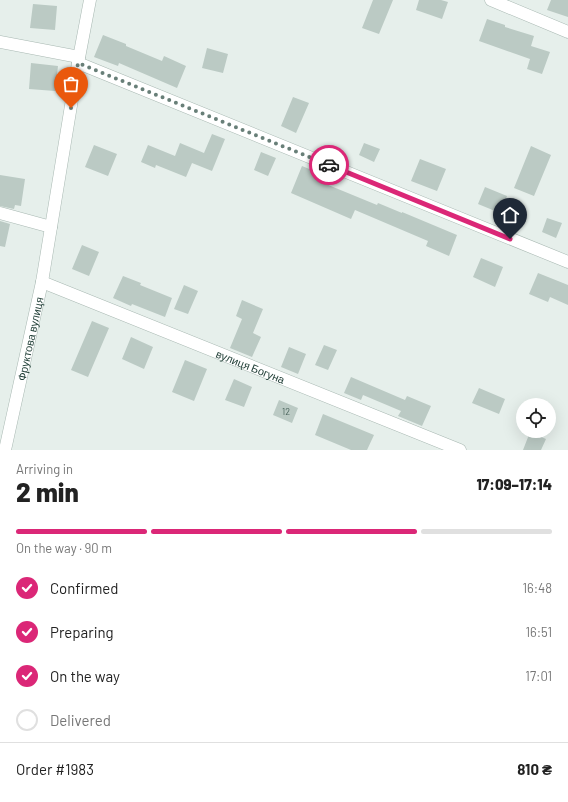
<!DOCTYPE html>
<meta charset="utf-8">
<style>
:root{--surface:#fff;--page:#f6f6f6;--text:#222;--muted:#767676;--line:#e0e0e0;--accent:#db2777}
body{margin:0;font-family:Barlow,sans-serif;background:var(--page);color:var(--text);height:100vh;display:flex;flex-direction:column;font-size:15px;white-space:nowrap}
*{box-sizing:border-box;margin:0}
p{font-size:13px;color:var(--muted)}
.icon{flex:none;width:22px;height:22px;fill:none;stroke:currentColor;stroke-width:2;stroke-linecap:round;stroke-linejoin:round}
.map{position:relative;height:450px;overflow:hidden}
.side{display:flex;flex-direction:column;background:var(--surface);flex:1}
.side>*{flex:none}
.fabs{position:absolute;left:516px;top:398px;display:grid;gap:8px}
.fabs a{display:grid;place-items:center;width:40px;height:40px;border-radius:50%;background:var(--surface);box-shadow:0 4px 16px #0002;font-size:20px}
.pin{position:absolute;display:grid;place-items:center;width:34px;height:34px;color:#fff;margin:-41px -17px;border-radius:50% 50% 50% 0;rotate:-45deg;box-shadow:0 0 4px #0007}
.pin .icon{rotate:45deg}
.courier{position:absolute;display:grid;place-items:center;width:40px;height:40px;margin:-20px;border:3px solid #db2777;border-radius:50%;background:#fff;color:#222;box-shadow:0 1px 5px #0007}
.overview em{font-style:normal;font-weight:800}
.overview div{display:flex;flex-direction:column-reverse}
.overview{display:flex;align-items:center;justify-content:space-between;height:68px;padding:0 16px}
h1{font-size:26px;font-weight:800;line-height:30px}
.bar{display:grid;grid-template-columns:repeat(4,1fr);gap:6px 4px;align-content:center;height:48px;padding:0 16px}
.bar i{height:5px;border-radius:3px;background:var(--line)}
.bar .active{background:var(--accent)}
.bar p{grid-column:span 4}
.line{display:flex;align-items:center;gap:10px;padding:0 16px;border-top:1px solid var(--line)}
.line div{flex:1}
ol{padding:0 16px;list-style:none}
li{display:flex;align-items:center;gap:12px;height:44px}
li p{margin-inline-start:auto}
li .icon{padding:4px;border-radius:50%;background:var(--accent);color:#fff;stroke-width:4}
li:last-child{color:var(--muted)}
li i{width:22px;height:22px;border:2px solid var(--line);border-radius:50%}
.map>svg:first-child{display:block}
.building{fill:#bbcac4}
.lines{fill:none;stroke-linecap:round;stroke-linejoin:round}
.minor-casing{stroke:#a8b8b2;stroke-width:13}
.minor{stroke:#fff;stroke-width:12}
.done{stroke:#687f78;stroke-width:4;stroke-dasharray:0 7.2}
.route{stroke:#db2777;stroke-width:5}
.labels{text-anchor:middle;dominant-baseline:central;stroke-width:4;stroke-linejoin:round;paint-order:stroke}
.number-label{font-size:9px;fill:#4a645c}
.street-label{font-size:11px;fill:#24423a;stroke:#f7fbf9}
</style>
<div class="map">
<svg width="568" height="450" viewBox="0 0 568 450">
<rect width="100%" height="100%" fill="#e6efeb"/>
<path class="building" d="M373,0H393L379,34L362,28Z
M419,0H441L448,2L442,19L416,10Z
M551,0H568V17L547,10Z
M33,4L57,6L55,30L30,28Z
M487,19L505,25V27L534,36L531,46L550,52L542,74L527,69L530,59L479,41Z
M103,35L126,44V46L162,61L164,56L186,66L177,88L119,63L118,66L94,57Z
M207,48L228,54L223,73L202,68Z
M31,63L58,66L55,91L29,89Z
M293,97L309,103L296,133L281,126Z
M212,134L225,139L212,171L192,163L186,177L156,165L155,168L141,162L148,145L175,156L180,143L204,153Z
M364,143L380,149L374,162L359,155Z
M94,145L117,154L108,176L85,167Z
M531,146L551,155L534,196L514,188Z
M261,152L276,158L268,176L254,170Z
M420,159L446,169L437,191L411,181Z
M302,166L324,175L321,182L377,205L378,203L402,213V212L457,235L449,256L426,246L428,241L355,210L351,219L291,193Z
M0,175L25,179L21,206L15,205L14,209L0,206Z
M485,187L507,196L500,213L478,204Z
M547,218L562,223L556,238L542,232Z
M0,221L10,224L5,247L0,246Z
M82,245L99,252L89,276L72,269Z
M481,258L503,267L495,287L473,277Z
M538,273L568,285V305L550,297L548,302L529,294Z
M123,276L141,283L140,285L172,298L165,317L132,304L131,306L113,298Z
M184,285L198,291L188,314L174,309Z
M242,300L263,309L253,333L261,337L252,357L230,348L242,319L236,316Z
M92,321L109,328L88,377L71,370Z
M131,337L153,347L144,369L122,359Z
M324,345L337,350L328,370L315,365Z
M289,347L306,354L298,374L281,367Z
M185,360L207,369L194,401L172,392Z
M351,377L405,400L407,396L431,406L422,426L398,416L401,411L363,395L361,400L344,393Z
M234,379L252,387L244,407L225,400Z
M479,388L505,399L499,414L472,403Z
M279,400L298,408L292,423L273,415Z
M323,414L374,435L367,450H351L315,435Z
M530,432L546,439L541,450H523Z"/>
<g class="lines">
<g class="minor-casing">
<g id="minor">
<path d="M491,0L568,32"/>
<path d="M0,42L79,57"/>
<path d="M78,63L568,262"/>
<path d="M0,213L51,227"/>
<path id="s1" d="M42,282L460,450"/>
<path id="s2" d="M5,450L42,282L78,63L90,0"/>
</g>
</g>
<use href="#minor" class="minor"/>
</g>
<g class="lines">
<path class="done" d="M71,108L78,63L329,165"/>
<path class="route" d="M329,165L510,239"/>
</g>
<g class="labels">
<g class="number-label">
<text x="286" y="411">12</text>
</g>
<g class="street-label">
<text stroke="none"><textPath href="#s2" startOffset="114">Фруктова вулиця</textPath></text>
<text stroke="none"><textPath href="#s1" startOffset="225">вулиця Богуна</textPath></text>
</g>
</g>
</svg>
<div class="fabs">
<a><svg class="icon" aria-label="locate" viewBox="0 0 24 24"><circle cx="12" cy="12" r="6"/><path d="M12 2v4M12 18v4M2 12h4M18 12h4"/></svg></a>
</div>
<div class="pin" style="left:71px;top:108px;background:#ea580c"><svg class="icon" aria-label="bag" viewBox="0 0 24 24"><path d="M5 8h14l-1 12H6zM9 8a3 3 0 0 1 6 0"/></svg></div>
<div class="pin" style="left:510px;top:239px;background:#1f2937"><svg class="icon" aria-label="home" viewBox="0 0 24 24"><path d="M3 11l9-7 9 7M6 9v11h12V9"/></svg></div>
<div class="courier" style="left:329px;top:165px"><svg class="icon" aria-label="car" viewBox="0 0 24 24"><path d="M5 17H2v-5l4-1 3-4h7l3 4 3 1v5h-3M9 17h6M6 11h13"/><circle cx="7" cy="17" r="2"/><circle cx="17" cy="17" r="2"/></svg></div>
</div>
<section class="side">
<div class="overview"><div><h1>2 min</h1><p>Arriving in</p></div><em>17:09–17:14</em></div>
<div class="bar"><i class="active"></i><i class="active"></i><i class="active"></i><i></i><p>On the way · 90 m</p></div>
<ol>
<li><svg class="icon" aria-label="check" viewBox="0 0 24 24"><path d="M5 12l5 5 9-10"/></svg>Confirmed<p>16:48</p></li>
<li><svg class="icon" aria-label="check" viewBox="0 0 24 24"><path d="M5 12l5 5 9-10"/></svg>Preparing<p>16:51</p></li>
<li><svg class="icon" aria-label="check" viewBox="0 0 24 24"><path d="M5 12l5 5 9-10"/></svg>On the way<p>17:01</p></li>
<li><i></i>Delivered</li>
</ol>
<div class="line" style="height:52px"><div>Order #1983</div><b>810 ₴</b></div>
</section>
